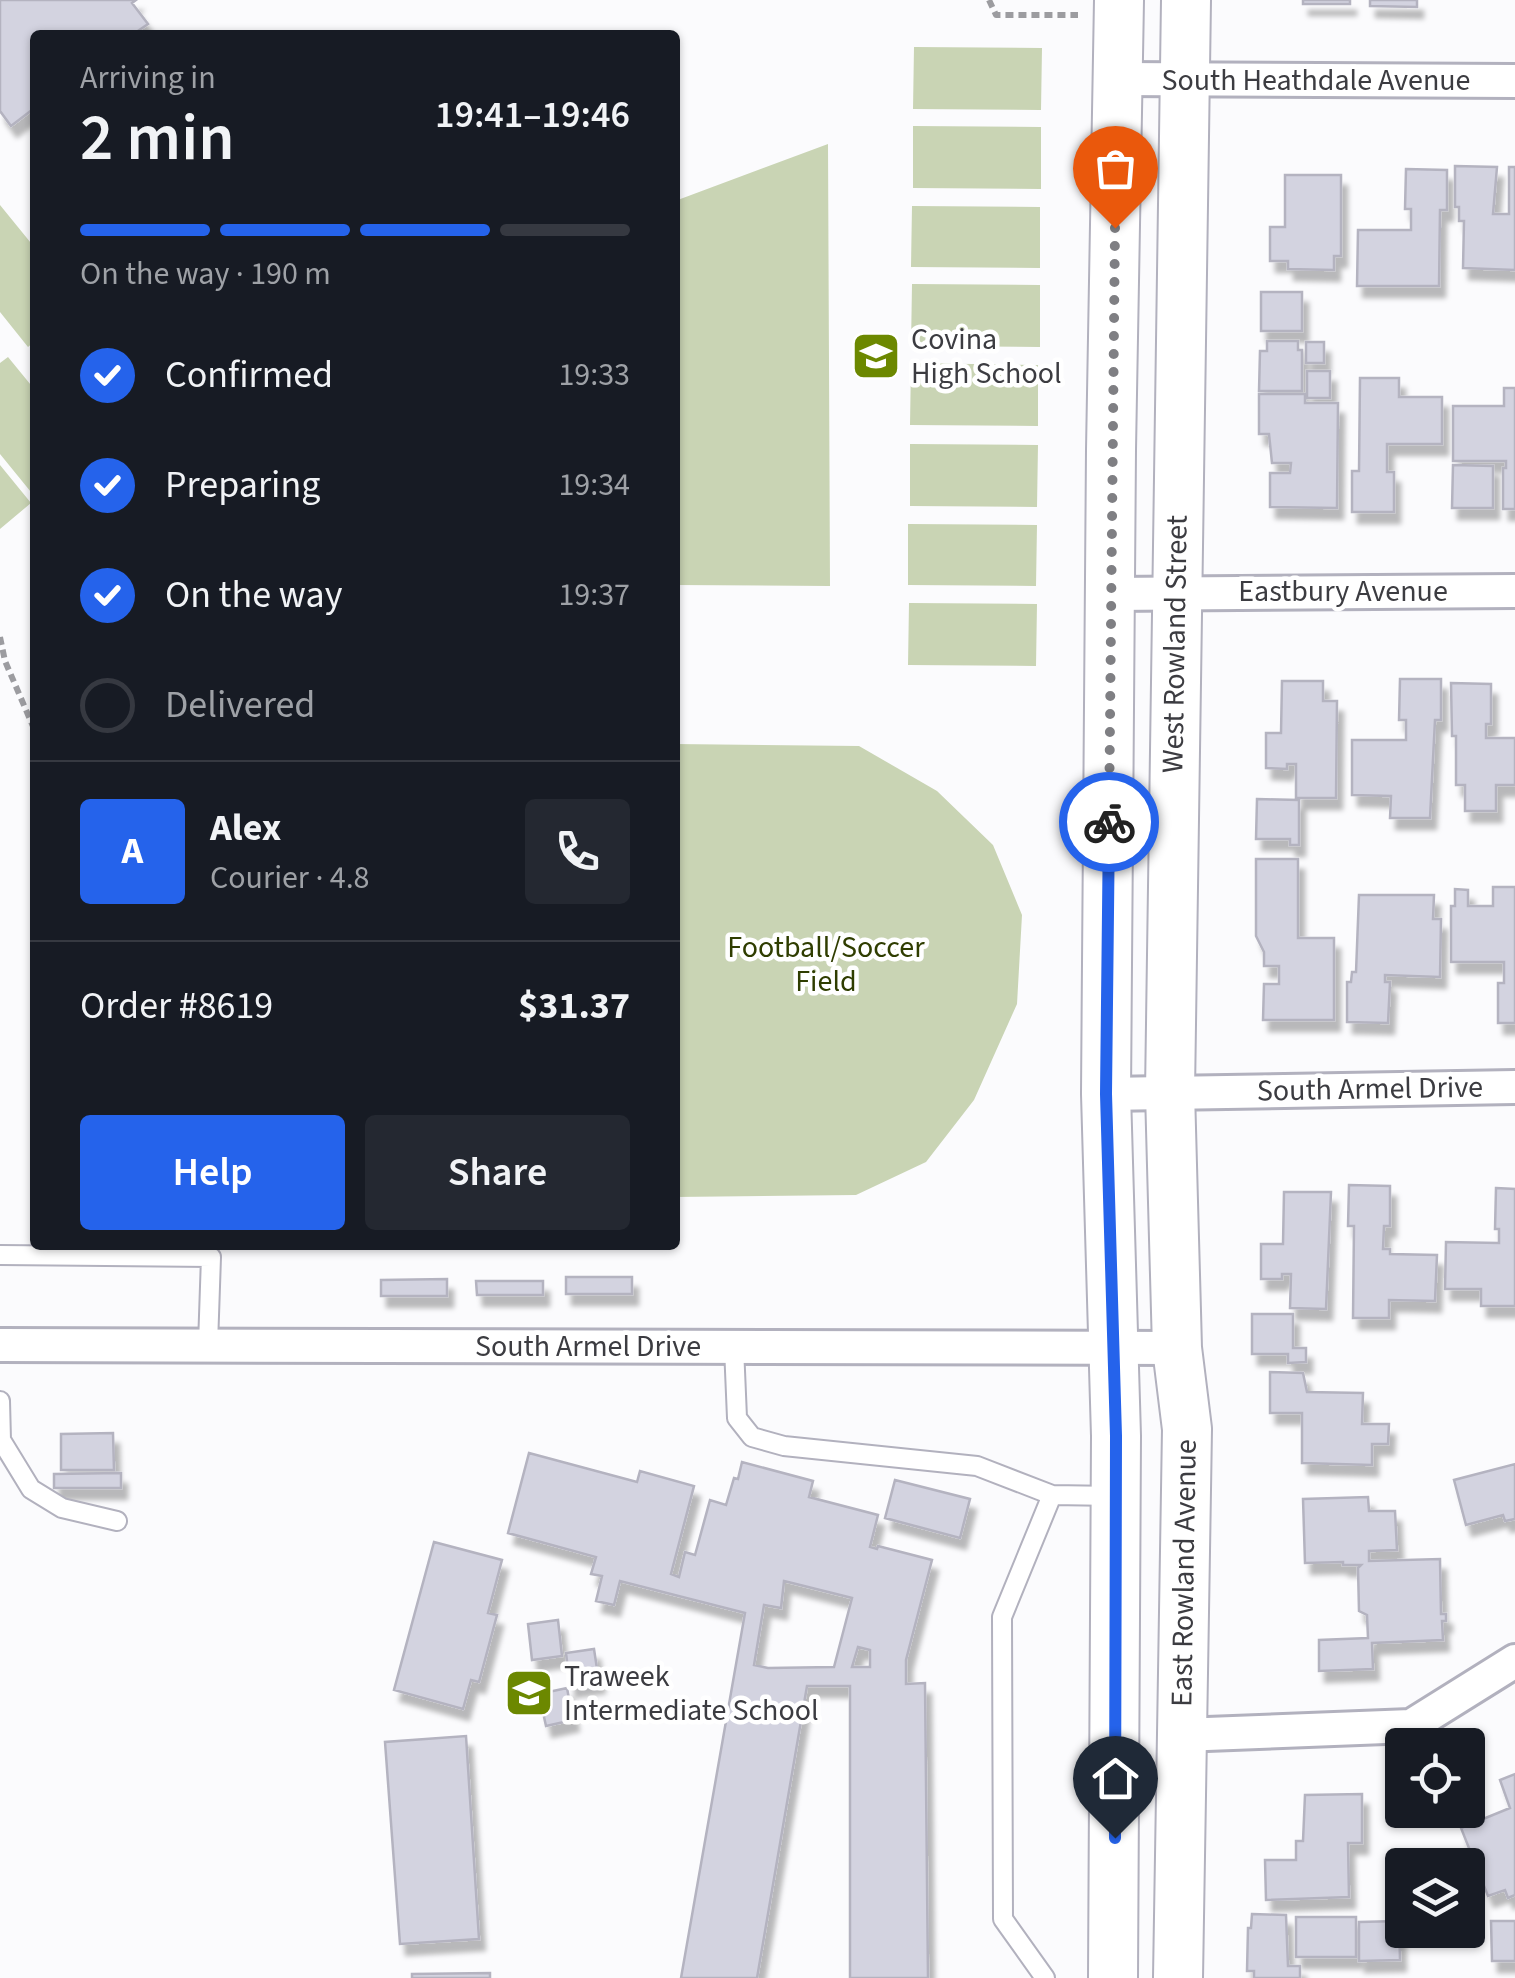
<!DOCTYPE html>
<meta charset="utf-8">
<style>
:root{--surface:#171b24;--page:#242831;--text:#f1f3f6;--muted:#9ea1a6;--line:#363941;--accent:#2563eb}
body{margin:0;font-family:"Source Sans 3",sans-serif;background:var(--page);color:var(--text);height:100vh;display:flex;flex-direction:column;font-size:38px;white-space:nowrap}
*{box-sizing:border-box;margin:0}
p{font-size:32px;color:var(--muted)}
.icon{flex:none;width:55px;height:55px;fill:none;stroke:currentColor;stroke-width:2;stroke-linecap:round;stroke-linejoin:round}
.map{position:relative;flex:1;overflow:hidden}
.drawer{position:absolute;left:30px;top:30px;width:650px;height:1220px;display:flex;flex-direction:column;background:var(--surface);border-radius:10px;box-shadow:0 2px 8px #0004}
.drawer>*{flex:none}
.controls{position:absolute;left:1385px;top:1728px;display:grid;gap:20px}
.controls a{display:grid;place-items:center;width:100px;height:100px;border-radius:10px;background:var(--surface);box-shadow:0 2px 8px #0004;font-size:50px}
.pin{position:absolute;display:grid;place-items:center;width:85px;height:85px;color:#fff;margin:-102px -42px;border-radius:50% 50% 50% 0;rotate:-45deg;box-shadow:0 0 10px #0007}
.pin .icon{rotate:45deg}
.courier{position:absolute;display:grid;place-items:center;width:100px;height:100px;margin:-50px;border:8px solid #2563eb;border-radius:50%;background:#fff;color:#222;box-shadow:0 2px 12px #0007}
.overview em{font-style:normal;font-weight:600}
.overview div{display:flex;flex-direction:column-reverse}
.overview{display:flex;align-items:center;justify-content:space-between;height:170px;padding:0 50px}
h1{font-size:65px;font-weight:600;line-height:75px}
.bar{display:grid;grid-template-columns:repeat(4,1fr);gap:15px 10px;align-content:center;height:120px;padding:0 50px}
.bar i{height:12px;border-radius:8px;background:var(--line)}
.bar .current{background:var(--accent)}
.bar p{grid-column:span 4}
.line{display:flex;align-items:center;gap:25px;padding:0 50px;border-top:2px solid var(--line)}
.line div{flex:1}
.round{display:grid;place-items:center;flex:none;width:105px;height:105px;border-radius:10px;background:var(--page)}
ol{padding:0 50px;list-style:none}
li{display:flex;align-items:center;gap:30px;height:110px}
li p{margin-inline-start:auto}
li .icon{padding:10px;border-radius:50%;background:var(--accent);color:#fff;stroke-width:4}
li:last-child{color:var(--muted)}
li i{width:55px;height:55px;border:5px solid var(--line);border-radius:50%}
.action{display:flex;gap:20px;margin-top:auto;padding:20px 50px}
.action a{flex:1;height:115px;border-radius:10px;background:var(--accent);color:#fff;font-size:40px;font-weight:600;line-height:115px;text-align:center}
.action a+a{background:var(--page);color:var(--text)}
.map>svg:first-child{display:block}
.green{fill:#c9d4b4}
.building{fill:#d3d3e0;stroke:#b4b3c0;stroke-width:2.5;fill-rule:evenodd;filter:url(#shadow)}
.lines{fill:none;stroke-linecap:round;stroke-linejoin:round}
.lane-casing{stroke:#b2b1be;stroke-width:22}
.street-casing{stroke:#b2b1be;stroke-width:38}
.secondary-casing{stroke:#b2b1be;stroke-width:52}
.path{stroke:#9c9ca0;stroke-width:6;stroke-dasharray:8 5;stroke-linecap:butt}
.lane{stroke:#fff;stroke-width:18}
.street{stroke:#fff;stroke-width:32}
.secondary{stroke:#fff;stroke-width:48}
.done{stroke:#7f7f83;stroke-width:10;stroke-dasharray:0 18}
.route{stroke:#2563eb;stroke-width:12}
.labels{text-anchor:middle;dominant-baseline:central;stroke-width:9;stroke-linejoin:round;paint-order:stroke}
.street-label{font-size:30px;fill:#3c3c41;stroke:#fff}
.poi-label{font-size:30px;fill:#3c3c41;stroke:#fff;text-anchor:start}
.park-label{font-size:30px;fill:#2f3d00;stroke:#fff}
</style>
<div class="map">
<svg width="1515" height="1978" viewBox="0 0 1515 1978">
<defs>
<filter id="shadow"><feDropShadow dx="6" dy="11" stdDeviation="2.5" flood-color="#0004"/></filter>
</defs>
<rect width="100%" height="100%" fill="#fbfbfd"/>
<path class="green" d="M914,47L1042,48L1041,110L913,109Z
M913,126L1041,127V189L913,188Z
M828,144L830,586L675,585V201Z
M0,205L35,248V341L28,347L0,312Z
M912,206L1040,207V268L911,267Z
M912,284L1040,285V347L911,346Z
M8,357L35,390V497L0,454V363Z
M911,363L1038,365V426L910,425Z
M910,444L1038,445L1037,507L910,506Z
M0,465L31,503L0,529Z
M908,524L1037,525L1036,586L908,585Z
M909,603L1037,604L1036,666L908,665Z
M675,744L859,746L937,791L993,845L1022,915L1017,1004L974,1100L926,1162L856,1195L675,1197Z"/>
<path class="building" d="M0,0H136L132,3L148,24L132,35H35V113L32,110L11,126L0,111Z
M1303,0H1350V4H1303Z
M1370,0H1417V7L1370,6Z
M1455,166L1497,167L1493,214H1509V167H1515V270L1463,268L1464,221H1459V207H1455Z
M1406,169L1447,170V210H1440L1439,286H1357L1358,230H1411V209H1405Z
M1285,175H1341V256H1334V270L1288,269V261H1270V227H1285Z
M1261,292H1302V331H1261Z
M1267,341H1298V350H1302V391H1259L1260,351H1267Z
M1306,342H1324V363H1306Z
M1307,371H1330V398H1307Z
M1360,378H1399V397H1442V444H1387V472H1394V512H1352V471H1359Z
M1504,388H1515V509H1503V468H1506V461H1453V406H1504Z
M1259,394H1305V403H1338L1337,508L1270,507V473H1290L1291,463H1272L1269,434H1259Z
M1453,465L1493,466V508H1452Z
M1400,679H1441V720H1435L1430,818H1390L1391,796L1352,795V740H1406V720H1399Z
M1282,681H1323V701H1337L1336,798H1296V764H1287V769L1266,768V733H1281Z
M1451,683L1491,684V724H1486V738H1515V785H1496V811H1465V785H1456V736H1452Z
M1257,799L1299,800V845H1290V839H1256Z
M1256,859H1298V938H1334V1020H1263L1264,984H1279V966H1264V952L1256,936Z
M1493,887H1515V1023H1498V983H1504V962H1451V906H1455V889L1468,890V906H1493Z
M1359,895H1434L1433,919H1441L1440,977L1385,975V982H1390L1388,1023L1347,1022V982H1351L1352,972H1356Z
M1349,1185L1390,1186V1226H1384L1383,1249H1390V1254L1437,1255L1435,1301L1389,1300V1318H1353L1354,1226H1348Z
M1496,1188L1515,1189V1306H1481V1289H1445L1446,1242L1499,1243V1229H1495Z
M1284,1192H1331L1326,1309L1290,1308L1291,1274H1282V1279H1261V1244H1283Z
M566,1277H632V1294H566Z
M447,1279V1296H381V1280Z
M476,1281H543V1295H477Z
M1252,1314H1293V1348H1306V1362L1288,1363V1354H1252Z
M1270,1372L1303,1373L1307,1392L1363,1393L1362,1424H1389L1388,1444H1372V1465L1302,1463V1413H1270Z
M113,1433L114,1470H61V1434Z
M529,1453L637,1482L640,1471L694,1486L671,1574L679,1577L685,1552L695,1555L710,1500L726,1505L734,1478L738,1479L742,1462L813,1481L809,1497L878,1515L870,1547L877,1549L878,1546L932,1560L906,1660V1684L925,1683L928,1978H850V1686H807L757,1978H681L745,1613L620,1581L614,1605L596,1601L602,1576L591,1574L596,1557L508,1533ZM784,1581L852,1598L834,1667L768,1668L754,1665L764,1605L781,1608ZM858,1647L870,1650V1667H852Z
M1515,1464V1519L1505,1521L1503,1515L1466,1525L1454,1480Z
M121,1473V1488H54V1474Z
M895,1480L970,1499L960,1538L885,1518Z
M1368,1497L1369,1511H1395L1397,1550L1369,1551V1561L1440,1559L1441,1614H1446V1621H1442L1443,1640L1372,1643L1373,1669L1319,1671V1640L1368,1638L1367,1615L1359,1611L1358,1568L1361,1565H1343V1562L1305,1563L1303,1499Z
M434,1542L502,1560L488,1613L497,1615L479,1682L471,1680L463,1709L394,1690Z
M558,1620L562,1656L532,1660L528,1624Z
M594,1649L599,1682L570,1686L566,1653Z
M567,1688L573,1720L546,1726L539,1694Z
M466,1736L479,1939L400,1944L385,1742Z
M1515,1774V1895L1508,1898L1505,1890L1488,1896L1461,1828L1510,1808L1500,1780Z
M1362,1794V1843H1348L1349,1897L1266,1900L1265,1860H1296V1841H1303L1305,1795Z
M1252,1914L1286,1915L1288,1966H1300V1978H1254V1971H1247L1248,1928H1251Z
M1296,1917H1356V1957H1296Z
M1399,1921L1400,1960L1359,1961V1922Z
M1491,1921H1515V1961H1492Z
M490,1973V1978H412V1974Z"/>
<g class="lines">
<g class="lane-casing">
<path id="lane" d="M0,1255L211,1257L208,1345
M734,1347L737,1418L752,1437L784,1446L977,1466L1052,1495L1116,1496
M0,1401L1,1440L31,1489L62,1508L117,1521
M1045,1978L1003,1919L1002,1617L1052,1495"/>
</g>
<g class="street-casing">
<path id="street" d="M1118,79L1515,81
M1111,594L1515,591
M1106,1094L1515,1087
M0,1345L1177,1348
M1181,1735L1411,1726L1515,1661"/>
</g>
<g class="secondary-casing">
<path id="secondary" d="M1113,1978L1116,1436L1106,1094L1111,450L1119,0
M1178,1978L1187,1429L1177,1348L1170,1092L1186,0"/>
</g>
<path class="path" d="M989,0L996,15H1078
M0,637L5,661L35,731"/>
<use href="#lane" class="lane"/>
<use href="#street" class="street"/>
<use href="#secondary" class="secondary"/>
</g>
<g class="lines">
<path class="done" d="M1109,822L1115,228"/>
<path class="route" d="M1109,822L1106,1094L1116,1436L1115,1838"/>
</g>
<defs>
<g id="school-square" transform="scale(2.5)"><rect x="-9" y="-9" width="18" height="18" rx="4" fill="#6c8800" stroke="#fff"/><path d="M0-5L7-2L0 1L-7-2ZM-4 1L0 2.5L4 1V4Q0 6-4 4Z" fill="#fff"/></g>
</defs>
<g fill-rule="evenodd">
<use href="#school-square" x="876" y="356"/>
<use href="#school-square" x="529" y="1693"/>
</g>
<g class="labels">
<g class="street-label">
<text x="1316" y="80">South Heathdale Avenue</text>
<text x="1343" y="591">Eastbury Avenue</text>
<text transform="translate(1175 644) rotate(-89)">West Rowland Street</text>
<text transform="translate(1370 1089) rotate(-1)">South Armel Drive</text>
<text x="588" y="1346">South Armel Drive</text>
<text transform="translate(1184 1573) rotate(-89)">East Rowland Avenue</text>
</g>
<g class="poi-label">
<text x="911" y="339">Covina<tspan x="911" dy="34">High School</tspan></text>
<text x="564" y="1676">Traweek<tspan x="564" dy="34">Intermediate School</tspan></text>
</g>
<g class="park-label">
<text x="826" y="947">Football/Soccer<tspan x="826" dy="34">Field</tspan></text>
</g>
</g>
</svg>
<div class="controls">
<a><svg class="icon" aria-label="locate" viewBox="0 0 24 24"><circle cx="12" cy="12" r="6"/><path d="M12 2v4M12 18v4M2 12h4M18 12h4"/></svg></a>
<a><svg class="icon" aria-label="layers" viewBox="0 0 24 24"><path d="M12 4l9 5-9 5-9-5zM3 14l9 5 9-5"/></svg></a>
</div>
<div class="pin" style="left:1115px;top:228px;background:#ea580c"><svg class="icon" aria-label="bag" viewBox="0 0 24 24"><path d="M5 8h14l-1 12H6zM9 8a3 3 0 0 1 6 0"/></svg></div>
<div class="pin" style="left:1115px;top:1838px;background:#1f2937"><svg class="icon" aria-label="home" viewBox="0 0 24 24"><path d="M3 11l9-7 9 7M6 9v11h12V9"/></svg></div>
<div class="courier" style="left:1109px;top:822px"><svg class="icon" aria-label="bike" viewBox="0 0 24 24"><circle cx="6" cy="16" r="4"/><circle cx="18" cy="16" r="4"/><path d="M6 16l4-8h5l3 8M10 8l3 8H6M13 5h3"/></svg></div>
<section class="drawer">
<div class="overview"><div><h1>2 min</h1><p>Arriving in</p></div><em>19:41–19:46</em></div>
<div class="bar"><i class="current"></i><i class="current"></i><i class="current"></i><i></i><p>On the way · 190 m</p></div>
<ol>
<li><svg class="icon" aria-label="check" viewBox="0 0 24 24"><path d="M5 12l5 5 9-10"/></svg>Confirmed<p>19:33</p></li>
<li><svg class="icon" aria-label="check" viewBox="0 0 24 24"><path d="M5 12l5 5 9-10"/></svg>Preparing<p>19:34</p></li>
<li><svg class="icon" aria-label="check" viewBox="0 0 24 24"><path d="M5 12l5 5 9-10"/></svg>On the way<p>19:37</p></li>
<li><i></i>Delivered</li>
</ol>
<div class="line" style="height:180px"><b class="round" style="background:var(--accent);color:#fff">A</b><div><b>Alex</b><p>Courier · 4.8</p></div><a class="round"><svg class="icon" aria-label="phone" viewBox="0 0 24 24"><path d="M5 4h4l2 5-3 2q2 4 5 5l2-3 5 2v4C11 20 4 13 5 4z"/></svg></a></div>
<div class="line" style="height:130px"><div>Order #8619</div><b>$31.37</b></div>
<div class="action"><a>Help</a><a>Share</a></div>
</section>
</div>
